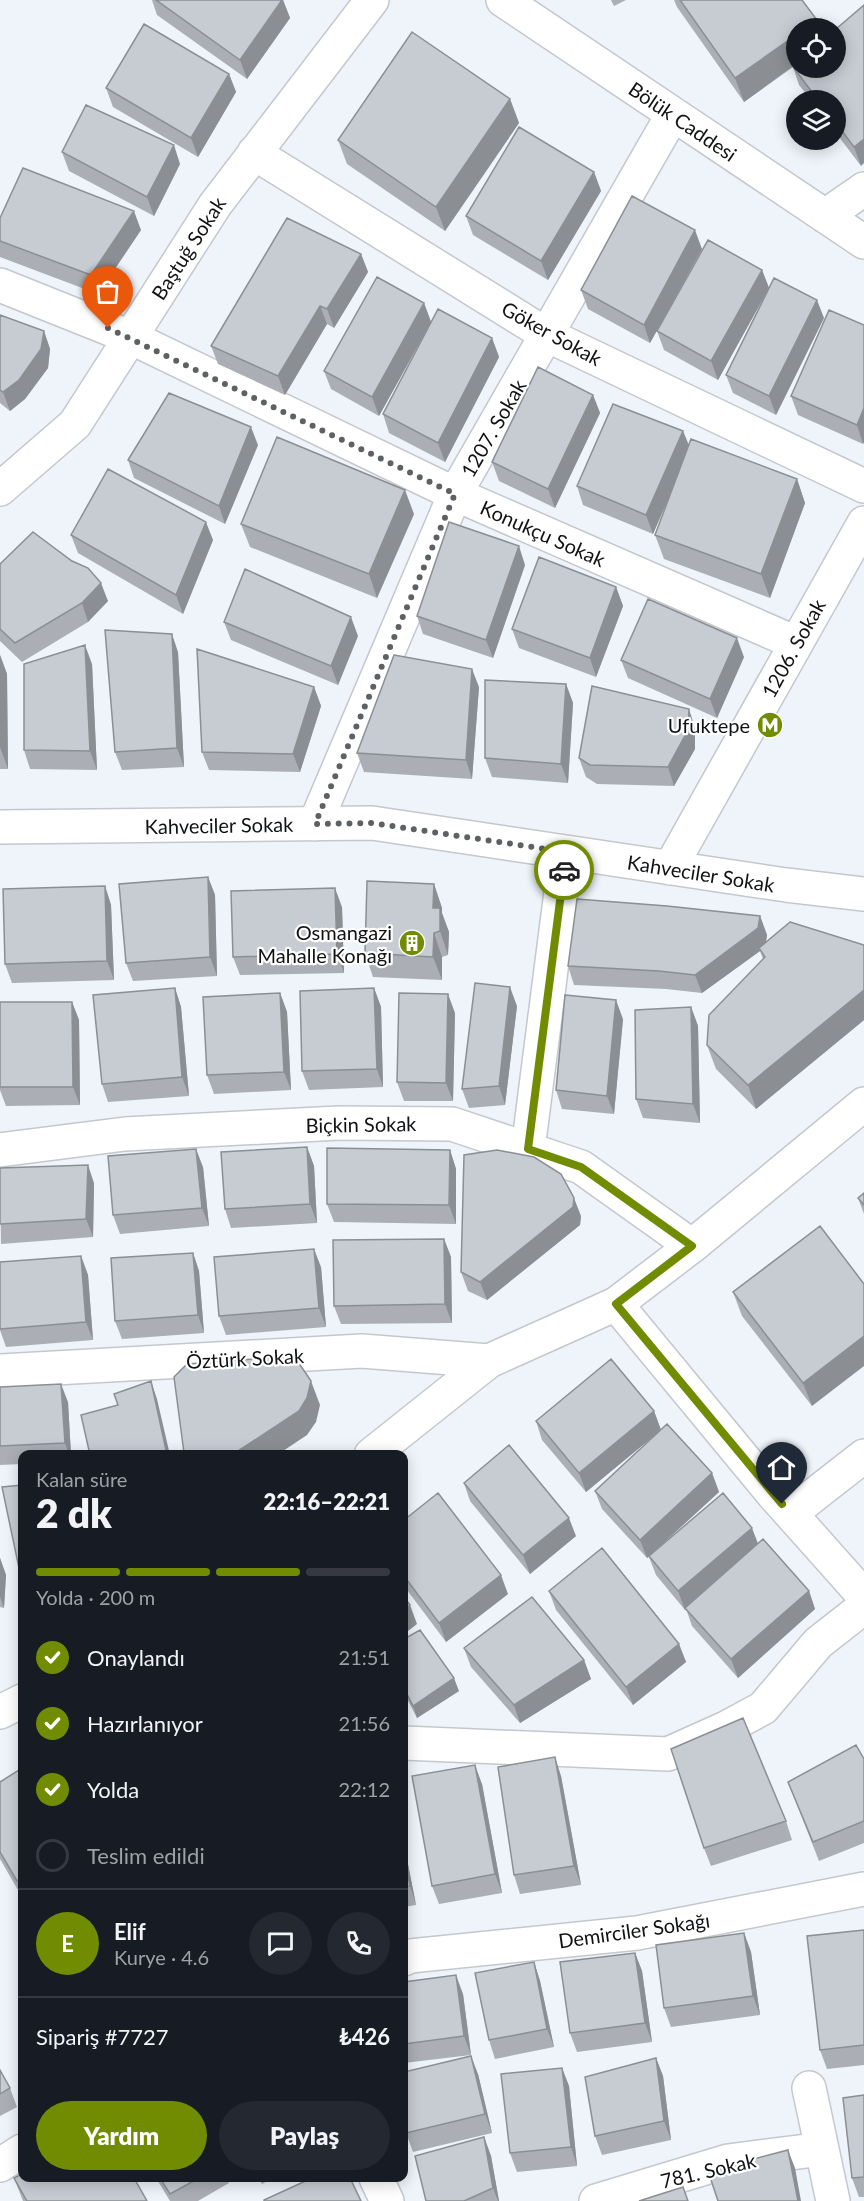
<!DOCTYPE html>
<html lang="tr">
<meta charset="utf-8">
<style>
:root{--surface:#171b24;--page:#242831;--text:#f1f3f6;--muted:#9ea1a6;--line:#363941;--accent:#728c02}
body{margin:0;font-family:Lato,sans-serif;background:var(--page);color:var(--text);height:100vh;display:flex;flex-direction:column;font-size:22px;white-space:nowrap}
*{box-sizing:border-box;margin:0}
p{font-size:20px;color:var(--muted)}
.icon{flex:none;width:33px;height:33px;fill:none;stroke:currentColor;stroke-width:2;stroke-linecap:round;stroke-linejoin:round}
.map{position:relative;flex:1;overflow:hidden}
.drawer{position:absolute;left:18px;top:1450px;width:390px;height:732px;display:flex;flex-direction:column;background:var(--surface);border-radius:12px;box-shadow:0 3px 15px #0003}
.drawer>*{flex:none}
.tools{position:absolute;left:786px;top:18px;display:grid;gap:12px}
.tools a{display:grid;place-items:center;width:60px;height:60px;border-radius:50%;background:var(--surface);box-shadow:0 3px 15px #0003;font-size:30px}
.pin{position:absolute;display:grid;place-items:center;width:51px;height:51px;color:#fff;margin:-62px -26px;border-radius:50% 50% 50% 0;rotate:-45deg;box-shadow:0 0 6px #0007}
.pin .icon{rotate:45deg}
.courier{position:absolute;display:grid;place-items:center;width:60px;height:60px;margin:-30px;border:4px solid #728c02;border-radius:50%;background:#fff;color:#222;box-shadow:0 2px 8px #0007}
.headline em{font-style:normal;font-weight:800}
.headline div{display:flex;flex-direction:column-reverse}
.headline{display:flex;align-items:center;justify-content:space-between;height:102px;padding:0 18px}
h1{font-size:39px;font-weight:800;line-height:45px}
.bar{display:grid;grid-template-columns:repeat(4,1fr);gap:9px 6px;align-content:center;height:72px;padding:0 18px}
.bar i{height:8px;border-radius:4px;background:var(--line)}
.bar .active{background:var(--accent)}
.bar p{grid-column:span 4}
.line{display:flex;align-items:center;gap:15px;padding:0 18px;border-top:2px solid var(--line)}
.line div{flex:1}
.round{display:grid;place-items:center;flex:none;width:63px;height:63px;border-radius:32px;background:var(--page)}
ol{padding:0 18px;list-style:none}
li{display:flex;align-items:center;gap:18px;height:66px}
li p{margin-inline-start:auto}
li .icon{padding:6px;border-radius:50%;background:var(--accent);color:#fff;stroke-width:4}
li:last-child{color:var(--muted)}
li i{width:33px;height:33px;border:3px solid var(--line);border-radius:50%}
.cta{display:flex;gap:12px;margin-top:auto;padding:12px 18px}
.cta a{flex:1;height:69px;border-radius:36px;background:var(--accent);color:#fff;font-size:24px;font-weight:800;line-height:69px;text-align:center}
.cta a+a{background:var(--page);color:var(--text)}
.map>svg:first-child{display:block}
.lines{fill:none;stroke-linecap:round;stroke-linejoin:round}
.minor-casing{stroke:#c4c8ce;stroke-width:36}
.major-casing{stroke:#c4c8ce;stroke-width:36}
.minor{stroke:#fff;stroke-width:33}
.major{stroke:#fff;stroke-width:33}
.wall{fill:#abafb5}
.shaded-wall{fill:#8b8f93}
.building{fill:#c7ccd2;stroke:#8b8f93;stroke-width:1.5}
.done{stroke:#5e6164;stroke-width:6;stroke-dasharray:0 10.8}
.route{stroke:#728c02;stroke-width:8}
.labels{text-anchor:middle;dominant-baseline:central;stroke-width:4.5;stroke-linejoin:round;paint-order:stroke}
.street-label{font-size:20px;fill:#101214;stroke:#fff}
.poi-label{font-size:20px;fill:#101214;stroke:#fff;text-anchor:end}
</style>
<div class="map">
<svg width="864" height="2201" viewBox="0 0 864 2201">
<rect width="100%" height="100%" fill="#eff4fa"/>
<g class="lines">
<g class="minor-casing">
<path id="minor" d="M503,0L864,242
M254,153L547,335L864,486
M825,216L864,189
M0,285L130,337L455,494L796,643
M0,489L75,424L215,205L372,0
M315,824L455,494L673,114
M0,827L372,823L786,885L864,894
M670,868L864,523
M528,1149L566,853
M0,1150L125,1134L339,1123L452,1124L581,1167L692,1246
M616,1304L773,1494L864,1596
M0,1371L362,1351L489,1361
M791,1513L864,1456
M404,1743L668,1754L726,1728L763,1708L818,1643L864,1607
M404,1959L410,1956L637,1933L864,1889
M809,2088L833,2201
M0,2165L22,2151
M376,2178L387,2201
M596,2201L728,2161L822,2149"/>
</g>
<g class="major-casing">
<path id="major" d="M371,1455L489,1361L616,1304L692,1246L864,1104
M0,1712L22,1701"/>
</g>
<use href="#minor" class="minor"/>
<use href="#major" class="major"/>
</g>
<path class="wall" d="M152,0H283L290,18L247,79L157,15Z
M611,0H626L614,6Z
M674,0H802L817,20L820,28H796L836,68L861,166L836,133V100H811L799,85L793,67L744,102L677,7Z
M229,74L236,92L198,157L113,107L106,88Z
M510,99L519,123L445,231L347,164L338,140Z
M62,152L180,164L154,216L69,171Z
M594,172L601,191L548,280L473,235L466,216Z
M0,218L141,230L98,294L0,257Z
M702,249L650,343L588,309L581,290Z
M361,254L368,272L334,328L327,324L285,395L218,364L211,346Z
M762,270L769,288L718,380L664,350L657,331Z
M424,303L431,322L492,338L499,357L445,462L389,433L383,414L429,326L379,416L331,389L324,371Z
M0,315L44,331L50,349L48,368L25,399L10,411L0,403Z
M824,318L776,415L733,393L726,375Z
M864,325V442L863,444L798,415L791,396Z
M593,395L600,413L555,508L499,481L492,462Z
M683,431L689,445L797,479L805,503L770,598L664,559L655,535L672,490L653,534L583,505L577,486Z
M258,445L225,524L134,478L128,460Z
M414,514L377,598L250,547L241,524Z
M71,535L213,540L183,614L78,553Z
M0,564L108,601L88,622L22,662L0,641Z
M525,565L493,658L423,634L417,616Z
M616,587L623,606L596,677L519,648L512,629Z
M224,622L358,636L338,685L231,640Z
M178,652L184,767L122,770L115,752Z
M0,655L7,674L8,769H0Z
M744,657L717,718L628,678L621,660Z
M92,664L97,770L30,769L24,750Z
M566,684L573,703L568,783L492,777L485,758Z
M314,687L321,706L300,772L209,770L202,752Z
M479,687L472,779L364,772L357,753Z
M695,728V749L674,786L597,784L586,777L579,758Z
M208,877L215,895L217,976L133,981L126,963Z
M434,884L442,908V913L449,932L448,955L442,957V980L373,977L365,953Z
M105,886L111,905L114,980L12,983L5,964Z
M342,907L344,973L240,975L233,957Z
M760,916L767,935L766,942L864,945V1020L756,1109L716,1069L707,1045L763,959L760,951L702,993L666,989L574,985L568,966Z
M175,988L181,1007L189,1096L108,1102L102,1084Z
M374,988L381,1007L383,1087L309,1090L302,1071Z
M280,993L287,1012L291,1090L214,1094L207,1075Z
M0,1002H72L79,1020L80,1105L6,1106L0,1090Z
M517,1006L505,1105L469,1108L462,1089Z
M691,1007L698,1026L700,1123L643,1118L636,1099Z
M455,1013L453,1101H404L397,1082Z
M623,1019L614,1114L562,1109L556,1090Z
M307,1147L314,1166L317,1223L231,1228L225,1209Z
M450,1150L456,1169V1224L334,1222L327,1204Z
M203,1167L209,1226L120,1234L113,1215Z
M0,1168L94,1183L93,1237L1,1244Z
M864,1193V1214L858,1198Z
M581,1216L580,1225L487,1300L468,1291L461,1272Z
M820,1226L812,1406L742,1316L733,1292Z
M444,1239L451,1257L452,1323L341,1324L334,1306Z
M193,1253L199,1271L204,1333L122,1339L115,1321Z
M81,1256L88,1275L93,1340L6,1347L0,1330V1262Z
M321,1267L326,1327L226,1335L219,1316Z
M0,1387L68,1402L71,1455H22V1464L0,1465Z
M654,1411L661,1430L586,1492L542,1440L536,1421Z
M712,1473L719,1492L655,1551L758,1543L809,1591L815,1609L738,1678L692,1626L686,1609L685,1610L656,1575L649,1557L647,1558L602,1509L595,1491Z
M464,1483L576,1536L530,1574L470,1501Z
M404,1520L508,1594L446,1642L404,1586Z
M0,1558L6,1575L4,1608L0,1607Z
M549,1591L679,1644L686,1662L633,1705L556,1610Z
M404,1639L459,1691L417,1718L404,1693Z
M464,1648L584,1660L591,1679L520,1723L471,1667Z
M864,1759V1843L819,1861L788,1782Z
M22,1768V1897L0,1859V1782Z
M561,1776L581,1885L520,1894L514,1875Z
M482,1784L502,1893L439,1904L432,1886Z
M786,1821L792,1840L711,1866L704,1848Z
M404,1844L416,1905L404,1907Z
M864,1930V2065L827,2069L820,2050Z
M744,1933L751,1952L760,2015L671,2027L664,2008Z
M635,1953L642,1971L652,2042L577,2052L570,2033Z
M534,1962L540,1981L554,2047L495,2059L489,2040Z
M404,1982L463,1994L471,2055L404,2063Z
M656,2058L663,2076L671,2140L602,2155L595,2136Z
M562,2068L569,2086L577,2166L517,2172L510,2153Z
M0,2070L10,2088L17,2107L0,2116Z
M478,2074L492,2133L413,2152L406,2133Z
M864,2095V2197H859L852,2178Z
M484,2137L491,2156L499,2201H426Z
M14,2178L147,2201H23Z
M156,2178H227L229,2183L198,2201H170Z
M258,2178H273L262,2184Z"/>
<path class="shaded-wall" d="M282,0H283L290,18L247,79L240,60Z
M817,20L820,28H805Z
M796,35V64L744,102L735,78Z
M229,74L236,92L198,157L191,138Z
M510,99L519,123L445,231L436,207Z
M864,139V163L861,166L854,147Z
M174,145L180,164L154,216L147,197Z
M594,172L601,191L548,280L541,261Z
M134,211L141,230L98,294L91,275Z
M695,230L702,249L650,343L644,325Z
M361,254L368,272L334,328L327,309Z
M762,270L769,288L718,380L711,361Z
M817,300L824,318L776,415L769,396Z
M424,303L431,322L379,416L372,397Z
M320,306L327,324L285,395L278,376Z
M44,331L50,349L48,368L25,399L10,411L3,392Z
M492,338L499,357L445,462L438,443Z
M593,395L600,413L555,508L548,489Z
M864,408V442L863,444L857,425Z
M251,427L258,445L225,524L219,506Z
M683,431L690,449L653,534L646,515Z
M797,479L805,503L770,598L761,574Z
M405,490L414,514L377,598L369,574Z
M206,522L213,540L183,614L176,595Z
M519,546L525,565L493,658L486,640Z
M101,583L108,601L88,622L82,603Z
M616,587L623,606L596,677L590,658Z
M351,617L358,636L338,685L331,666Z
M172,634L178,652L184,767L177,748Z
M737,638L744,657L717,718L710,699Z
M85,645L92,664L97,770L90,751Z
M0,655L7,674L8,769L0,747Z
M472,669L479,687L472,779L466,760Z
M566,684L573,703L568,783L561,764Z
M314,687L321,706L300,772L293,754Z
M689,709L695,728V749L674,786L668,767Z
M208,877L215,895L217,976L210,957Z
M434,884L442,908V913L449,932L448,955L440,931L433,908Z
M105,886L111,905L114,980L107,961Z
M335,888L342,907L344,973L337,954Z
M760,916L767,935L765,947L759,948L760,951L702,993L695,975Z
M434,933L442,957V980L433,957Z
M510,987L517,1006L505,1105L499,1086Z
M175,988L181,1007L189,1096L182,1077Z
M374,988L381,1007L383,1087L377,1069Z
M864,990V1020L756,1109L748,1085Z
M280,993L287,1012L291,1090L284,1072Z
M448,994L455,1013L453,1101L446,1083Z
M616,1000L623,1019L614,1114L607,1096Z
M72,1002L79,1020L80,1105L73,1087Z
M691,1007L698,1026L700,1123L693,1104Z
M307,1147L314,1166L317,1223L310,1204Z
M196,1149L203,1167L209,1226L202,1208Z
M450,1150L456,1169V1224L449,1205Z
M88,1165L94,1183L93,1237L86,1219Z
M574,1198L581,1216L580,1225L487,1300L480,1282Z
M444,1239L451,1257L452,1323L445,1304Z
M314,1249L321,1267L326,1327L319,1308Z
M193,1253L199,1271L204,1333L198,1315Z
M81,1256L88,1275L93,1340L86,1322Z
M864,1336V1366L812,1406L803,1383Z
M151,1381L157,1399L170,1455H167Z
M311,1381L320,1405L316,1422L307,1435L277,1455H232Z
M61,1384L68,1402L71,1455H69L65,1443Z
M654,1411L661,1430L586,1492L579,1473Z
M712,1473L719,1492L647,1558L640,1540Z
M569,1518L576,1536L530,1574L523,1555Z
M752,1528L759,1546L685,1610L678,1591Z
M0,1558L6,1575L4,1608L0,1597Z
M501,1575L508,1594L446,1642L439,1623Z
M809,1591L815,1609L738,1678L731,1659Z
M410,1605L417,1624L404,1634V1610Z
M679,1644L686,1662L633,1705L626,1687Z
M584,1660L591,1679L520,1723L514,1705Z
M454,1678L459,1691L417,1718L413,1706Z
M555,1757L561,1776L581,1885L574,1866Z
M475,1765L482,1784L502,1893L495,1874Z
M404,1844L416,1905L410,1886L404,1857Z
M744,1933L751,1952L760,2015L753,1996Z
M635,1953L642,1971L652,2042L645,2023Z
M534,1962L540,1981L554,2047L547,2029Z
M456,1975L463,1994L471,2055L464,2036Z
M471,2056L478,2074L492,2133L485,2114Z
M656,2058L663,2076L671,2140L664,2121Z
M562,2068L569,2086L577,2166L571,2147Z
M484,2137L491,2156L499,2201H498L493,2188Z
M788,2150L795,2168L801,2201H798Z"/>
<path class="building" d="M156,0H282L240,60Z
M680,0H802L817,20L805,28H796V35L735,78Z
M864,5V139L854,147L836,123V100H818L793,67L796,63V68H836V29Z
M144,24L229,74L191,138L106,88Z
M412,32L510,99L436,207L338,140Z
M86,105L174,145L147,197L62,152Z
M519,127L594,172L541,261L466,216Z
M23,168L134,211L91,275L0,241V218Z
M632,196L695,230L644,325L581,290Z
M287,218L361,254L327,309L320,306L278,376L211,346Z
M708,240L762,270L711,361L657,331Z
M377,277L424,303L372,397L324,371Z
M774,278L817,300L769,396L726,375Z
M438,309L492,338L438,443L383,414Z
M829,310L864,325V408L857,425L791,396Z
M0,315L44,331L41,349L19,380L3,392L0,390Z
M538,367L593,395L548,489L492,462Z
M169,393L251,427L219,506L128,460Z
M613,404L683,431L646,515L577,486Z
M277,437L405,490L369,574L241,524Z
M691,439L797,479L761,574L655,535Z
M108,469L206,522L176,595L71,535Z
M449,522L519,546L486,640L417,616Z
M33,532L72,561L88,568L101,583L82,603L15,643L0,629V564Z
M539,557L616,587L590,658L512,629Z
M245,569L351,617L331,666L224,622Z
M648,599L737,638L710,699L621,660Z
M105,630L172,634L177,748L115,752Z
M85,645L90,751L24,750V664Z
M197,649L314,687L293,754L202,752Z
M394,655L472,669L466,760L357,753Z
M485,680L566,684L561,764L485,758Z
M592,686L689,709L688,730L668,767L590,765L579,758Z
M208,877L210,957L126,963L119,884Z
M367,881L434,884L433,908H440V931L434,933L433,957L365,953Z
M105,886L107,961L5,964L3,889Z
M335,888L337,954L233,957L231,891Z
M577,899L667,906L760,916L758,928L695,975L659,971L568,966Z
M790,922L864,945V990L748,1085L707,1045L709,1015L765,957L759,948Z
M475,983L510,987L499,1086L462,1089Z
M175,988L182,1077L102,1084L93,995Z
M374,988L377,1069L302,1071L300,991Z
M280,993L284,1072L207,1075L203,997Z
M399,993L448,994L446,1083L397,1082Z
M565,995L616,1000L607,1096L556,1090Z
M0,1002H72L73,1087H0Z
M691,1007L693,1104L636,1099L635,1010Z
M307,1147L310,1204L225,1209L221,1152Z
M327,1148L450,1150L449,1205L327,1204Z
M196,1149L202,1208L113,1215L108,1156Z
M497,1150L534,1157L561,1174L574,1198L573,1207L480,1282L461,1272L464,1155Z
M88,1165L86,1219L0,1224V1168Z
M864,1193V1205L858,1198Z
M820,1226L864,1284V1336L803,1383L733,1292Z
M444,1239L445,1304L334,1306L333,1240Z
M314,1249L319,1308L219,1316L214,1257Z
M193,1253L198,1315L115,1321L111,1258Z
M81,1256L86,1322L0,1329V1262Z
M294,1356L311,1381L307,1398L299,1411L232,1455H186L184,1453L174,1377L187,1364Z
M611,1359L654,1411L579,1473L536,1421Z
M151,1381L167,1455H90L81,1415L118,1405L114,1394Z
M61,1384L65,1443L0,1446V1387Z
M667,1424L712,1473L640,1540L595,1491Z
M509,1445L569,1518L523,1555L464,1483Z
M22,1485V1572L20,1573L2,1487Z
M438,1493L501,1575L439,1623L404,1576V1520Z
M723,1493L752,1528L678,1591L649,1556Z
M763,1539L809,1591L731,1659L685,1608Z
M602,1548L679,1644L626,1687L549,1591Z
M404,1597L410,1605L404,1610Z
M532,1597L584,1660L514,1705L464,1648Z
M420,1630L454,1678L413,1706L404,1688V1639Z
M743,1718L786,1821L704,1848L671,1749Z
M856,1745L864,1759V1821L813,1842L788,1782Z
M555,1757L574,1866L514,1875L498,1767Z
M475,1765L495,1874L432,1886L412,1776Z
M22,1768V1878L17,1881L0,1852V1782Z
M404,1857L410,1886L404,1887Z
M864,1930V2045L820,2050L807,1936Z
M744,1933L753,1996L664,2008L656,1945Z
M635,1953L645,2023L570,2033L560,1962Z
M534,1962L547,2029L489,2040L475,1973Z
M456,1975L464,2036L404,2044V1982Z
M471,2056L485,2114L406,2133L404,2123V2072Z
M656,2058L664,2121L595,2136L585,2077Z
M562,2068L571,2147L510,2153L501,2074Z
M0,2070L10,2088L0,2094Z
M864,2095V2177L852,2178L843,2098Z
M484,2137L493,2188L464,2201H426L415,2156Z
M788,2150L798,2201H718L708,2171Z
M22,2174V2178H134L147,2201H27L14,2178Z
M160,2178H199L170,2194Z
M312,2178H350L361,2201H264V2200Z
M683,2187L688,2201H639Z"/>
<g class="lines">
<path class="done" d="M108,328L455,494L315,824L372,823L566,852L564,870"/>
<path class="route" d="M564,870L528,1149L581,1167L692,1246L616,1304L782,1504"/>
</g>
<defs>
<g id="metro-disc" transform="scale(1.35)"><circle r="9.5" fill="#728c02" stroke="#fff"/><path d="M-5.5 5V-5H-3L0 0L3-5H5.5V5H3V-.5L0 4L-3-.5V5Z" fill="#fff"/></g>
<g id="building-disc" transform="scale(1.35)"><circle r="9.5" fill="#728c02" stroke="#fff"/><path d="M-4-6H4V6H1V3H-1V6H-4ZM-2.5-4.3h1.7v1.8h-1.7ZM.8-4.3h1.7v1.8H.8ZM-2.5-1h1.7V.8h-1.7ZM.8-1h1.7V.8H.8Z" fill="#fff"/></g>
</defs>
<g fill-rule="evenodd">
<use href="#metro-disc" x="770" y="725"/>
<use href="#building-disc" x="412" y="943"/>
</g>
<g class="labels">
<g class="street-label">
<text transform="translate(683 121) rotate(34)">Bölük Caddesi</text>
<text transform="translate(188 248) rotate(-57)">Baştuğ Sokak</text>
<text transform="translate(552 333) rotate(29)">Göker Sokak</text>
<text transform="translate(493 428) rotate(-60)">1207. Sokak</text>
<text transform="translate(543 533) rotate(24)">Konukçu Sokak</text>
<text transform="translate(793 648) rotate(-61)">1206. Sokak</text>
<text transform="translate(219 825) rotate(-1)">Kahveciler Sokak</text>
<text transform="translate(701 873) rotate(9)">Kahveciler Sokak</text>
<text transform="translate(361 1124) rotate(-1)">Biçkin Sokak</text>
<text transform="translate(245 1358) rotate(-3)">Öztürk Sokak</text>
<text transform="translate(634 1930) rotate(-8)">Demirciler Sokağı</text>
<text transform="translate(708 2170) rotate(-13)">781. Sokak</text>
</g>
<g class="poi-label">
<text x="750" y="725">Ufuktepe</text>
<text x="392" y="932">Osmangazi<tspan x="392" dy="23">Mahalle Konağı</tspan></text>
</g>
</g>
</svg>
<div class="tools">
<a><svg class="icon" aria-label="locate" viewBox="0 0 24 24"><circle cx="12" cy="12" r="6"/><path d="M12 2v4M12 18v4M2 12h4M18 12h4"/></svg></a>
<a><svg class="icon" aria-label="layers" viewBox="0 0 24 24"><path d="M12 4l9 5-9 5-9-5zM3 14l9 5 9-5"/></svg></a>
</div>
<div class="pin" style="left:108px;top:328px;background:#ea580c"><svg class="icon" aria-label="bag" viewBox="0 0 24 24"><path d="M5 8h14l-1 12H6zM9 8a3 3 0 0 1 6 0"/></svg></div>
<div class="pin" style="left:782px;top:1504px;background:#1f2937"><svg class="icon" aria-label="home" viewBox="0 0 24 24"><path d="M3 11l9-7 9 7M6 9v11h12V9"/></svg></div>
<div class="courier" style="left:564px;top:870px"><svg class="icon" aria-label="car" viewBox="0 0 24 24"><path d="M5 17H2v-5l4-1 3-4h7l3 4 3 1v5h-3M9 17h6M6 11h13"/><circle cx="7" cy="17" r="2"/><circle cx="17" cy="17" r="2"/></svg></div>
<section class="drawer">
<div class="headline"><div><h1>2 dk</h1><p>Kalan süre</p></div><em>22:16–22:21</em></div>
<div class="bar"><i class="active"></i><i class="active"></i><i class="active"></i><i></i><p>Yolda · 200 m</p></div>
<ol>
<li><svg class="icon" aria-label="check" viewBox="0 0 24 24"><path d="M5 12l5 5 9-10"/></svg>Onaylandı<p>21:51</p></li>
<li><svg class="icon" aria-label="check" viewBox="0 0 24 24"><path d="M5 12l5 5 9-10"/></svg>Hazırlanıyor<p>21:56</p></li>
<li><svg class="icon" aria-label="check" viewBox="0 0 24 24"><path d="M5 12l5 5 9-10"/></svg>Yolda<p>22:12</p></li>
<li><i></i>Teslim edildi</li>
</ol>
<div class="line" style="height:108px"><b class="round" style="background:var(--accent);color:#fff">E</b><div><b>Elif</b><p>Kurye · 4.6</p></div><a class="round"><svg class="icon" aria-label="chat" viewBox="0 0 24 24"><path d="M4 5h16v11H9l-5 4z"/></svg></a><a class="round"><svg class="icon" aria-label="phone" viewBox="0 0 24 24"><path d="M5 4h4l2 5-3 2q2 4 5 5l2-3 5 2v4C11 20 4 13 5 4z"/></svg></a></div>
<div class="line" style="height:78px"><div>Sipariş #7727</div><b>₺426</b></div>
<div class="cta"><a>Yardım</a><a>Paylaş</a></div>
</section>
</div>
